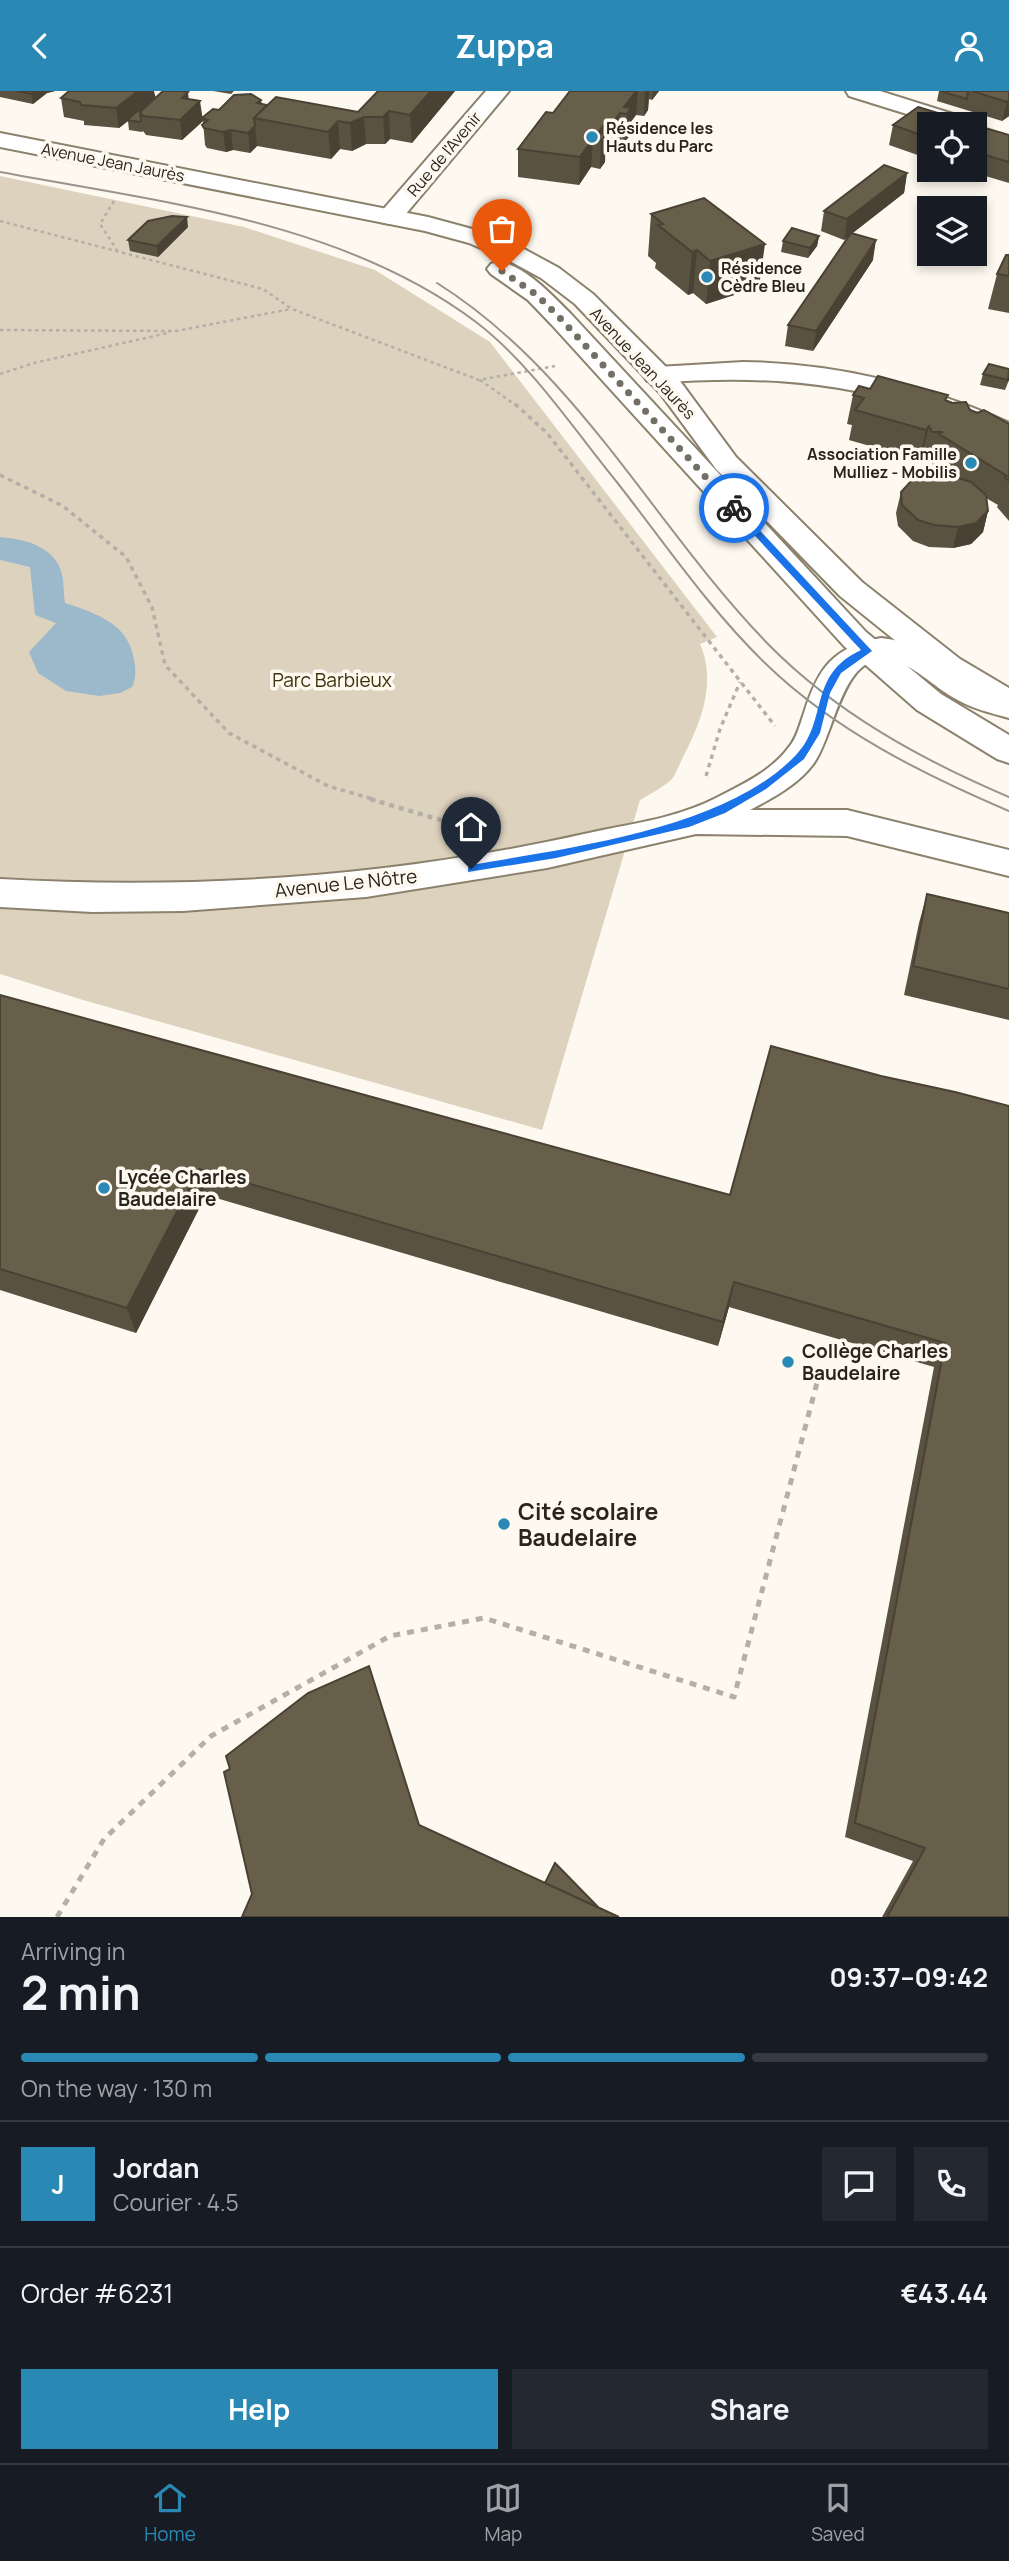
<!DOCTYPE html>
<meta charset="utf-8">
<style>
:root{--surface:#171b24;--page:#242831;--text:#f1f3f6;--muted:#9ea1a6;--line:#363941;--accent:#2a89b4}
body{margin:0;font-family:Manrope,sans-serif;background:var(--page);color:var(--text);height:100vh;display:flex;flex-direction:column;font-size:26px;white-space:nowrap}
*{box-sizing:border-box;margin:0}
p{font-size:23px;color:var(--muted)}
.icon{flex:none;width:38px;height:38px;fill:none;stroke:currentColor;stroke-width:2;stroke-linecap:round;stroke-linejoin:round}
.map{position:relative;height:1826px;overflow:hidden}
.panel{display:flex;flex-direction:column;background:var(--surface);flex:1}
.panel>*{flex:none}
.buttons{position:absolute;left:917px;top:21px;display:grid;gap:14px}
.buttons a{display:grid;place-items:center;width:70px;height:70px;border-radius:0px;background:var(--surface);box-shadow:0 4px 10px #0003;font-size:35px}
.pin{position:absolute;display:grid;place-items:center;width:60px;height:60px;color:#fff;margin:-72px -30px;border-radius:50% 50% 50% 0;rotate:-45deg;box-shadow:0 0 7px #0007}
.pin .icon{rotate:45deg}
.courier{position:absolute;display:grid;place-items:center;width:70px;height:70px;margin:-35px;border:5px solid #1a73e8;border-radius:50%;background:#fff;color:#222;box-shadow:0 2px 9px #0007}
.headline em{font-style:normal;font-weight:700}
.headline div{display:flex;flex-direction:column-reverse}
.headline{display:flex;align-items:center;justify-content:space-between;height:119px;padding:0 21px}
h1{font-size:46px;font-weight:700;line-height:52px}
.bar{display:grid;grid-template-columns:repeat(4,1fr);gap:10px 7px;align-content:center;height:84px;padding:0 21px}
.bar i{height:9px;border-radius:5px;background:var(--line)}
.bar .selected{background:var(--accent)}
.bar p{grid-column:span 4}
.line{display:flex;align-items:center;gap:18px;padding:0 21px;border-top:2px solid var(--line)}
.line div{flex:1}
.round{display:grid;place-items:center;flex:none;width:74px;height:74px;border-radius:0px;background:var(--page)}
.action{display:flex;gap:14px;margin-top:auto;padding:14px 21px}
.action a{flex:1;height:80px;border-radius:0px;background:var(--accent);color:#fff;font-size:28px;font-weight:700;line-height:80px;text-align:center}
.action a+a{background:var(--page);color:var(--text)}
header{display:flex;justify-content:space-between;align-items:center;height:91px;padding:0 21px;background:var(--accent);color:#fff;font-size:32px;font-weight:700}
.tabs{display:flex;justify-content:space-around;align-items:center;height:98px;border-top:2px solid var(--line);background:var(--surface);font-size:19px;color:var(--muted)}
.tabs a{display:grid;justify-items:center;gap:4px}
.tabs .selected{color:var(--accent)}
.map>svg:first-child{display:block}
.green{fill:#ddd2be}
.water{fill:#9bb9cb}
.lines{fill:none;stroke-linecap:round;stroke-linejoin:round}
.minor-casing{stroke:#8b816d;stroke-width:4}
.major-casing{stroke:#8b816d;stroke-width:4}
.path-far3{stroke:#b4b0a7;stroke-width:2.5;stroke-dasharray:3.5 3.5;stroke-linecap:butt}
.path-far2{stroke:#b4b0a7;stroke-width:3.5;stroke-dasharray:4.5 4.5;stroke-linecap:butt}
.path-far1{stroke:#b4b0a7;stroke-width:4.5;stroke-dasharray:5 5;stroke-linecap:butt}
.path{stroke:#b4b0a7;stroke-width:5;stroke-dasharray:7 7;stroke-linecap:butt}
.minor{fill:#fff;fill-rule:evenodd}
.major{fill:#fff;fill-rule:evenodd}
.tram{stroke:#98948b;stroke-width:2}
.wall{fill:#595240}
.shaded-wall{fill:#494234}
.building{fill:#685f4b;stroke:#494234;stroke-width:2}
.route{fill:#1a73e8}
.done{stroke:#736f66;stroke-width:7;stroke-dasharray:0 12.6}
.poi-dot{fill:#2a89b4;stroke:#fdf9f0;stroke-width:2.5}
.labels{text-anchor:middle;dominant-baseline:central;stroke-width:7;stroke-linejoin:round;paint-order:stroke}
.far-poi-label{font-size:16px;font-weight:bold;fill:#29251c;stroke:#fdf9f0;text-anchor:start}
.far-street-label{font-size:16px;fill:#29251c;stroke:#fdf9f0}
.park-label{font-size:19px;fill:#40300a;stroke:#fdf9f0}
.street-label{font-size:19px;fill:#29251c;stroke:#fdf9f0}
.poi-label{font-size:19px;font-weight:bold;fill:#29251c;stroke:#fdf9f0;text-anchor:start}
.near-poi-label{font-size:23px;font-weight:bold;fill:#29251c;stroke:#fdf9f0;text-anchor:start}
</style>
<header><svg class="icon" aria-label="back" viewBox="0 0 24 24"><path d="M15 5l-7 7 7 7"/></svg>Zuppa<svg class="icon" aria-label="person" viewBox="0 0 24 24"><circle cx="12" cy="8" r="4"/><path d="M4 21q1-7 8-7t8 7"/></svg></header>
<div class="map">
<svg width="1009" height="1826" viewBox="0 0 1009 1826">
<rect width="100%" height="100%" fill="#fdf9f0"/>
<path class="green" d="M0,85L244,136L375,179L490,251L717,546L700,553C717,592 701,632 682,668C679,674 676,683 672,688C664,696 650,703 640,709L542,1039L83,909L0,883Z"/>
<path class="water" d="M0,446C21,448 47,453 58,473C65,485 63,500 65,512C96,522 129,533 134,569C136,577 136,589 132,596L120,602L99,605L66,600L38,582L29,561L56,532L35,524L30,476L0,469Z"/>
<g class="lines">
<g class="minor-casing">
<path id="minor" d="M486,0H509L399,131L390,133L381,131L378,126L381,121Z
M846,0H880L969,28L972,33H939L849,5Z
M743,271C833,272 927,294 1009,332V351C976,343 946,325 913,315C829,288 744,285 657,292L647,290L643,284L647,278L657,276Z
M881,547C930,551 963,589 1009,605V627C990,622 971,617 954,607C934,596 913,573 890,569C842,560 835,643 814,672C799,693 773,707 750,719H847L1009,759V785L847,745L696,743L547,777L366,806L183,820L92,821L0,816V788C196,799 392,786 584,743C628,733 675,728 716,707C741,694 772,680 789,656C797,647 800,633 804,622C818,577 833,556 881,547Z"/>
</g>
<g class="major-casing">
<path id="major" d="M0,42L428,126L487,142L524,158L559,177L593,203L680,290L736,366L862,491L960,568L1009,597V623L997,620L938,584L840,505L716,378L660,302L575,213L541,187L506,168L469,152L425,140L0,56Z
M500,170C527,177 551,203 570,222L866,541L941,603L1009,644V672L997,668L917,619L844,555L552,234L528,209L491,183L487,178L491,173Z"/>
</g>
<path class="path-far3" d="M114,110L100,133L117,159
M0,130L263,198L292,218L479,289L555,275
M0,239L176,240L291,218
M0,283L34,272L168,242
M480,289L517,315"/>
<path class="path-far2" d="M515,313L547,342L775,635
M0,384L63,415L126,466L152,516L165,574L229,642L328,695L376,709
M706,685L720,638L740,591"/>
<path class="path-far1" d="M370,708L471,738"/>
<path class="path" d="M57,1826L104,1748L211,1645L390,1545L484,1527L734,1606L819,1284"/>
<use href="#minor" class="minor"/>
<use href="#major" class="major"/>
<path class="tram" d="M0,81C160,111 342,130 476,231C532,274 572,336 616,390C664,451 709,518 766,573C834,639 922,683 1009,720
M437,192C579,281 654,436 769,554C836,622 922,669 1009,706"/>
</g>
<path class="wall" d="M0,0H55L47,2L33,13L0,6Z
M213,0H234L231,3Z
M378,0H455L412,52L390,48L385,53H366L352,60L340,58L331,68L257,55L250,62L233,59L226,61L207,57L205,54L203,30L182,49L146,44L143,40L142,41L129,39L128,30L119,37L84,34V30L64,26L61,7H156L189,8L203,27L219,19L261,9L262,13L267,14L358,21Z
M570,0H659L652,9L649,8L648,19L644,25L636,24L630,32V44L625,51L618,50L610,61L605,60V71L600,78L591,76L579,94L518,86V58L553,22Z
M939,0H1009V25L1002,30L937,10Z
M929,33V68L889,54L893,34Z
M975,34L1009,44V92L965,79H975Z
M907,82L904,102L852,142L873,169L813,260L785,255L788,234L849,144L844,149L821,140L824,120Z
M651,123L759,196L706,213L693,202L688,204L655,177L656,172L648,165Z
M188,136L158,166L130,160L128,149Z
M819,145L817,155L808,167L781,161L783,150Z
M1009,164V222L988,218L997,183Z
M983,283L1009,289L1005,299L980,294Z
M870,298L947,309L1009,333V430L997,416L998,414L986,407L988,420L983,441L971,453L953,457L929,456L913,450L898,435L896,422L901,401L951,385L932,373V370L925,371L922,364L919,369L849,349L852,334L847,333L853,304Z
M927,803L1009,822V929L904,904L919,832Z
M0,904L730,1104L881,985L955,1001L1009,1826H882L913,1770L845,1746L934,1276L729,1216L718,1255L206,1104L136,1242L0,1199Z"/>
<path class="shaded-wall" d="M35,0H55L47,2L33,13L31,3Z
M138,0H154L156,8L127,29L128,30L119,37L116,17Z
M431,0H455L412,52L410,24Z
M636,0H638L636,24L630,32V44L625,51L627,23L624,16Z
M645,0H649L648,19L644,25Z
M653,0H659L652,9Z
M188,1L190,20L200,10L203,30L182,49L180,29L182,7Z
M1009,9V25L1002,30L1007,11Z
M389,20L390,48L385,53L383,26Z
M620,22L618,50L610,61L612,33Z
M364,26L366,53L352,60L350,32Z
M338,30L340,58L331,68L328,41Z
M605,32V45L606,43L605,71L600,78L601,50L598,42Z
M255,35L257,55L250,62L248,42Z
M231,39L233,59L226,61L223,41Z
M593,48L591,76L579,94L580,66Z
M907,82L904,102L844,149L847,128Z
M187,126L188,136L158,166L157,155Z
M819,145L817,155L808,167L810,157Z
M876,149L873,169L813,260L816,240Z
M765,153L759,196L706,213L710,170Z
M697,159L693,202L688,204L692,161Z
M929,335L922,364L919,369L926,339Z
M988,420L983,441L971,453L953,457L958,436Z
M199,1078L206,1104L136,1242L127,1217Z
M734,1191L729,1216L718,1255L723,1231Z"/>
<path class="building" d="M17,0H35L31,3Z
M69,0H138L116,17L81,14L80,11L61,7Z
M163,0H181L188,1L182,7L200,10L180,29L143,25L140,21Z
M378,0H431L410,24L389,20L383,26H364L350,32L338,30L328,41L254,27L276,6L358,21Z
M570,0H636L624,16L631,17L627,23L620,22L612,33L605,32L598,42L606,43L601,50L593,48L580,66L518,58L546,21L553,22Z
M940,0H968L967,8Z
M972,0H1009V9L1007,11Z
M251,3L261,9L257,12L267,14L254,27L255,35L248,42L231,39L223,41L204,37L202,34L208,29L202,27L213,18L219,19L234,4Z
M918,16L974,33H929V47L893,34Z
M139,19H141L140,21L141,30L140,31L127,29Z
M975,34L1009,44V71L975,61Z
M884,74L907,82L847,128L824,120Z
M704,107L765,153L710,170L697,159L692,161L658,134L663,133L651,123Z
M172,125L187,126L157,155L128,149L148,130Z
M792,137L819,145L810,157L783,150Z
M851,142L876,149L816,240L788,234Z
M1006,164H1009V185L997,183Z
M989,273L1009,278L1008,289L983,283Z
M878,285L948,304L945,309L952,312L966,311L970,319L977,322L984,319L1009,333V390L1005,386L1007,385L939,343L943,341H932L929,335L926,339L855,319L864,307L853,304L859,295L870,298Z
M925,385H952L971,391L986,404L988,420L976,432L958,436L934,434L918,429L902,414L901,401L911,390Z
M927,803L1009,822V898L913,875Z
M0,904L730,1104L771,955L881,985L955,1001L1009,1015V1826H887L925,1757L855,1732L945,1252L734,1191L723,1231L199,1078L127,1217L0,1178Z
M369,1575L419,1734L619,1826H242L252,1803L224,1681L230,1678L226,1665L308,1602Z
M555,1772L599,1817L545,1792Z"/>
<path class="route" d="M731,415H737L872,560L841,582L830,602L820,642L804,668L766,698L725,722L689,736L556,767L468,781V776L471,774C569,757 726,738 796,664C829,630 807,584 861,559L731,419Z"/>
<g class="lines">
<path class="done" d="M502,180L537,204L561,228L734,417"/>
</g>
<g class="poi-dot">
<circle cx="592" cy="46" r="7"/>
<circle cx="707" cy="186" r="7"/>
<circle cx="971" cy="372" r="7"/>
<circle cx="104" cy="1097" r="7"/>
<circle cx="788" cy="1271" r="7"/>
<circle cx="504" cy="1433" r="7"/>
</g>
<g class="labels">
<g class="far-poi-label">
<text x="606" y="37">Résidence les<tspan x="606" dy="18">Hauts du Parc</tspan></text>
<text x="721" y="177">Résidence<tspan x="721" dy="18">Cèdre Bleu</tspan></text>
<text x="957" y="363" text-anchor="end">Association Famille<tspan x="957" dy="18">Mulliez - Mobilis</tspan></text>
</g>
<g class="far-street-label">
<text transform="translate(444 63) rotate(-50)">Rue de l'Avenir</text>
<text transform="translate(113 71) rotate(11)">Avenue Jean Jaurès</text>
<text transform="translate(643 272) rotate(47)">Avenue Jean Jaurès</text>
</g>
<g class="park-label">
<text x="332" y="589">Parc Barbieux</text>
</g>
<g class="street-label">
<text transform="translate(346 792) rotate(-6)">Avenue Le Nôtre</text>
</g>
<g class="poi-label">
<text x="118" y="1086">Lycée Charles<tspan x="118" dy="22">Baudelaire</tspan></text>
<text x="802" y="1260">Collège Charles<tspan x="802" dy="22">Baudelaire</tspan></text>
</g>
<g class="near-poi-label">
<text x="518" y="1420">Cité scolaire<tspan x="518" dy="26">Baudelaire</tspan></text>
</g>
</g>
</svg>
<div class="buttons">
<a><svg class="icon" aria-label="locate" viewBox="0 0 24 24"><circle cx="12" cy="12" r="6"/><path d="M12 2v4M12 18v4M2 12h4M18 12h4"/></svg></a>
<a><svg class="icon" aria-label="layers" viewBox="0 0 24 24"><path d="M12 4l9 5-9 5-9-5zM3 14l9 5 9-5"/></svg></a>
</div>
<div class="pin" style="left:502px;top:180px;background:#ea580c"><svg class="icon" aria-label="bag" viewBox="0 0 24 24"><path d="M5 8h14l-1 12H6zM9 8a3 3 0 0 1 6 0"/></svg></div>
<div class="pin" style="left:471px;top:778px;background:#1f2937"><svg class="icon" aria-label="home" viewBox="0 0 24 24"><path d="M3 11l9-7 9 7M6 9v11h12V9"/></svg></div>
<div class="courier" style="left:734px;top:417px"><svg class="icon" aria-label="bike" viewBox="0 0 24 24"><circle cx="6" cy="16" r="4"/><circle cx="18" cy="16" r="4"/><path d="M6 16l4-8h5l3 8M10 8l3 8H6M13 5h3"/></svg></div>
</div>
<section class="panel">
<div class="headline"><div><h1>2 min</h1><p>Arriving in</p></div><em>09:37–09:42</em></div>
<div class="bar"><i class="selected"></i><i class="selected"></i><i class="selected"></i><i></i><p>On the way · 130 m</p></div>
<div class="line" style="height:126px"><b class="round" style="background:var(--accent);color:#fff">J</b><div><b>Jordan</b><p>Courier · 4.5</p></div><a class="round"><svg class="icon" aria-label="chat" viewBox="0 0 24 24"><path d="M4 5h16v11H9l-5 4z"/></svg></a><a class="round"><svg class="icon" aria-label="phone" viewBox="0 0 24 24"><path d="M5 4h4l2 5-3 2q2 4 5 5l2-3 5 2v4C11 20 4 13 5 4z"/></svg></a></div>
<div class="line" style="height:91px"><div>Order #6231</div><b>€43.44</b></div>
<div class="action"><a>Help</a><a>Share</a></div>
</section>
<nav class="tabs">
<a class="selected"><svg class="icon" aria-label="home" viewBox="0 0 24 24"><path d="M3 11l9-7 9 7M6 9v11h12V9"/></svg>Home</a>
<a><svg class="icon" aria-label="map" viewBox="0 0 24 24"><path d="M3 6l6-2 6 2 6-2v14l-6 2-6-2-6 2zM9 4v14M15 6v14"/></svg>Map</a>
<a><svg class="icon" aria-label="saved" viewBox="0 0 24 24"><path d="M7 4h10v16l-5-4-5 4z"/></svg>Saved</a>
</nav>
